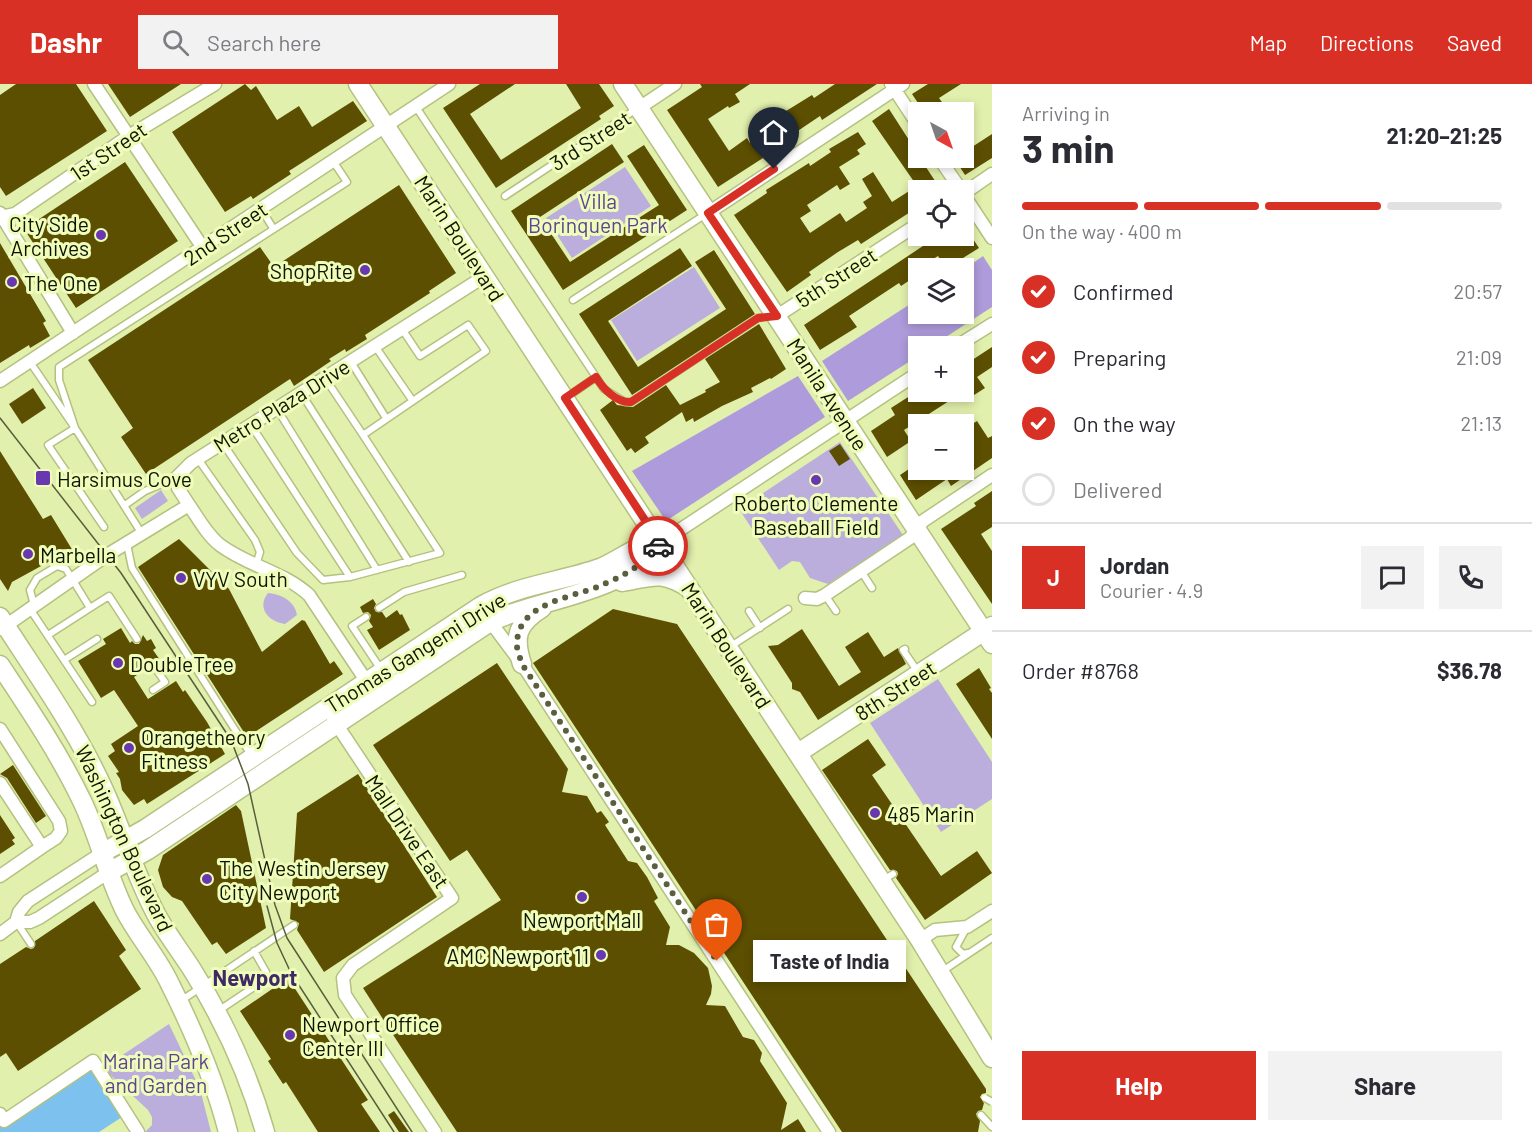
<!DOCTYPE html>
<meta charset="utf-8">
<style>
:root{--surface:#fff;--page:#f2f2f3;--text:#2b2b33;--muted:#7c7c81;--line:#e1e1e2;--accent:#d93025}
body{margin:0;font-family:Barlow,sans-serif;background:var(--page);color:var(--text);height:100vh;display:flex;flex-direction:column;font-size:22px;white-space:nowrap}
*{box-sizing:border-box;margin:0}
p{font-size:20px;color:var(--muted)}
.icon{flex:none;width:33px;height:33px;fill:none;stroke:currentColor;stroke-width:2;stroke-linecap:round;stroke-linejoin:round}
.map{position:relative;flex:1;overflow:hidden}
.side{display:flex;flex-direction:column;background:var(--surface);width:540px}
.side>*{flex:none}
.needle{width:39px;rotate:140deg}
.tools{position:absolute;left:908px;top:18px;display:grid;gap:12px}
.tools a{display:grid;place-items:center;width:66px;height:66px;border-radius:0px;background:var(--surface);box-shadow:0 3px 9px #0003;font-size:30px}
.pin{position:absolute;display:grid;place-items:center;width:51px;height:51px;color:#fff;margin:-62px -26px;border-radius:50% 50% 50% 0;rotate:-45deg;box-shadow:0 0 6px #0007}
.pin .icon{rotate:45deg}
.courier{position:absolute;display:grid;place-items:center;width:60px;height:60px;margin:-30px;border:4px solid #d93025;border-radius:50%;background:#fff;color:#222;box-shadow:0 2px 8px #0007}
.bubble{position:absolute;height:42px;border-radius:0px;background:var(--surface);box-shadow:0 3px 9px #0003;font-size:20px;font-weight:700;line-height:42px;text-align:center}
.headline em{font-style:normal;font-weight:700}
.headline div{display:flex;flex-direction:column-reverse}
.headline{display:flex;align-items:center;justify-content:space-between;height:102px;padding:0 30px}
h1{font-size:39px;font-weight:700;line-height:45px}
.bar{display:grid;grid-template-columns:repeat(4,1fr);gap:9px 6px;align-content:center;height:72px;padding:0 30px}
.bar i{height:8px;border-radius:4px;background:var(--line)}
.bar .current{background:var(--accent)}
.bar p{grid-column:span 4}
.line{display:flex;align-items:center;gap:15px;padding:0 30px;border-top:2px solid var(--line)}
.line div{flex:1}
.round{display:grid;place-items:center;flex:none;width:63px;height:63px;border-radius:0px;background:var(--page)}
ol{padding:0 30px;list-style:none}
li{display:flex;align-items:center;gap:18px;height:66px}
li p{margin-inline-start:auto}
li .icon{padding:6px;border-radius:50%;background:var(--accent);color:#fff;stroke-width:4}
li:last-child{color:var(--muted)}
li i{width:33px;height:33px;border:3px solid var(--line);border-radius:50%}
.button{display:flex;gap:12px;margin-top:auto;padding:12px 30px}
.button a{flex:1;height:69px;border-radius:0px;background:var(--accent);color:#fff;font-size:24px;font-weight:700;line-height:69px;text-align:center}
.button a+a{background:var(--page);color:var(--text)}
header{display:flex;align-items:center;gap:36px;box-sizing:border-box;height:84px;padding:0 30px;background:var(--accent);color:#fff}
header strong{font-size:28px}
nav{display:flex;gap:33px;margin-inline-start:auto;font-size:21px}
.search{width:420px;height:54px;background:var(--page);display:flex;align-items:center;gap:15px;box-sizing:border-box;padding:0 21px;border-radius:0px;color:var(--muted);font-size:22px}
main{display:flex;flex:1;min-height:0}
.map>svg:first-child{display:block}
.green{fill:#bbaedc}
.forest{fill:#ae9bdb}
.water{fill:#7dc1ee}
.building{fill:#5c4f01}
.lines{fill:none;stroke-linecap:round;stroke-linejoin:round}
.lane-casing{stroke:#b4c180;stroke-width:9}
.street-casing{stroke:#b4c180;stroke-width:15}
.secondary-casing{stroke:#b4c180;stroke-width:21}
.lane{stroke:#fff;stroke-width:6}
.street{stroke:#fff;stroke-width:12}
.secondary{stroke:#fff;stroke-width:18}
.tram{stroke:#575e3b;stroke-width:1.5}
.lane-bridge-casing{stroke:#b4c180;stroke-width:9;stroke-linecap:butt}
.lane-bridge{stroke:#fff;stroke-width:6}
.done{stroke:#5a603d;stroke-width:6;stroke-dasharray:0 10.8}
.route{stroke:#d93025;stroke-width:8}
.poi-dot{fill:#6937af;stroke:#effdba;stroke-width:2}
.labels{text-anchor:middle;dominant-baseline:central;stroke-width:6;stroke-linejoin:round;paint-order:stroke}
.street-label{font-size:21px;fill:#101300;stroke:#effdba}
.park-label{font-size:21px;fill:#5f4391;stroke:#effdba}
.poi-label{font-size:21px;fill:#101300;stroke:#effdba;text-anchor:start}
.neighbourhood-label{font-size:22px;font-weight:bold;fill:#402a65;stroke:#effdba}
</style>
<header>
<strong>Dashr</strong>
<div class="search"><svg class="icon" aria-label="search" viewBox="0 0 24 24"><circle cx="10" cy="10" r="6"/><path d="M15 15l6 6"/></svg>Search here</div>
<nav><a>Map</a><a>Directions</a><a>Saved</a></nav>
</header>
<main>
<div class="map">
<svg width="992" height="1048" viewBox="0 0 992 1048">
<rect width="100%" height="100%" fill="#e2f0ad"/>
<path class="green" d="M625,83L651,122L572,174L546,134Z
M694,183L720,224L637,277L611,236Z
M840,358L903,451L828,500L810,494L800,478L792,477L779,486L739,425Z
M161,406L168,417L142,435L135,424Z
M268,509C281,510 295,517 297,531L285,540C269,538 256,524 268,509Z
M938,595L992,678V715L941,748L870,639Z
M169,940L200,1005L211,1048H145L152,1041V1033L148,1026L103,984Z"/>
<path class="forest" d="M983,172L992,186V223L932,262H918V272L848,317L822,277L918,215V230H963V186Z
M798,292L825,333L666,437L632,387Z"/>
<path class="water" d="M90,985L122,1033L99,1048H0V1042L2,1044Z"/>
<path class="building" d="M16,0H76L107,47L6,112L0,103V11Z
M108,0H181L130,33Z
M245,0L251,6L256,2L277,36L299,22L312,43L353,17L367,37L289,87L291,90L253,115L251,112L225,128L172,48Z
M480,0H515L470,30L501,76L581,24L566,0H599L614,22L599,32L601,35L496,104L443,24Z
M700,0H750L735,10L740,18L729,24L728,22L708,35L729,67L747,54L750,59L764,49L761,44L778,32L812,11L814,14L835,0H877L822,36L820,32L762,71L763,74L718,103L667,26L702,3Z
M928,0H961L939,14L949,28H924L912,10Z
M889,25L918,70V74H920L941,106H920L918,103V123L861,160L858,156L838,168L809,188L811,191L787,208L734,131L767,109L766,106L809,79L810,82L831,68L829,65L858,48L866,60L857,66L860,70L839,83L850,100L840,106L837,101L807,121L811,127L800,134L810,149L840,129L846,138L867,124L863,118L872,112L862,95L873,88L892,118L917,102L872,37Z
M963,49L972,63L992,50V74L965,91L958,80L961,79L958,74H963Z
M612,60L624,78L540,133L570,178L659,121L627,72L644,61L687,126L563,206L511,127Z
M125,78L178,157L76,224L24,145Z
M399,101L456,189L429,207L430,209L365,251L367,255L346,268L345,265L329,275L331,277L294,302L290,295L146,390L121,353L133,344L88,276L260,163L274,183Z
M963,140L979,164L955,179L958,184H946L938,172L919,184H912L916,192L901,202L899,199L849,232L857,243L820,266L804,241L929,158L925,152H963Z
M0,159L46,237L43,239L50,252L30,264L29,261L0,279Z
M680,164L692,182L608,237L638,283L726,225L695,178L714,166L755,230L629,313L632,311L579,230Z
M759,240L786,285L771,295L770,294L751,304L753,308L722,322L694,338L693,334L686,338L682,328L645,353L649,359L635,369L631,364L627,367L600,326L613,316L617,321L633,323L666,301L680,321L706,308L705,306L720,298L705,275Z
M992,263V283L977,293L985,304L971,313L966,305L963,307V282Z
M33,304L46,324L22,340L9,320Z
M916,308H963L904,346L911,357L887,373L871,347L895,331L891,324Z
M977,337L988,354L992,352V374L951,402L947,395L916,416L900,391L918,379V386H963V346Z
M840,360L850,375L839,382L829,367Z
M0,367L43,435L51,431L73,467L64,465L50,474L52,476L12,498L8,507L0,495Z
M992,407V443L981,450L992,467V520L941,445L976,422L974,419Z
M179,455L229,505L262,568L302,536L305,537L330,580L334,577L343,590L247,653L138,483Z
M373,515L376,520L374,524L376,528H382L386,534L397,526L400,531L402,530L410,546L379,566L367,546L373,543L369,537L371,531L368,528L363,529L360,523Z
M613,525L677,540L986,1005V1009L982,1010L980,1013L984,1019L982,1026L978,1027L976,1030L980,1037L978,1048H842L533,579Z
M121,544L130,559L132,557L135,560H139L143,551L147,557L151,555L156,564L153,566L160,576H150L148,579V584L134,593L148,615L176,597L183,608L185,606L207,638L225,670L147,720L144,715L134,721L122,706L120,695L116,689L119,688L108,672L115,667L111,660L138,642L114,606L101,614L78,577L106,560L103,555Z
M802,545L839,602L861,588L845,563L868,548L884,573L898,564L906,580L818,636L800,608L792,605V599L768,562L778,561Z
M497,579L568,685L562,708L587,712L597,729L601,727L609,738L605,741L628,777L637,779L647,793L658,814L654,817L670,843L666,861H679L694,869L708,884L712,902L711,910L706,921L725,922L743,953L754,956L762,969L760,977L787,1019L781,1046L798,1035L806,1048H457L401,963L363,904L501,816L467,766L450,777L373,661Z
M979,584L991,604L989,605L992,609V655L956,600Z
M868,655L886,681L872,691L941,792L977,767L992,789L925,836L896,794L898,790L897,787L890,786L822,686Z
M13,681L46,732L36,739L7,694L0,690Z
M358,690L437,813L324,888L297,846L299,839L290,835L297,729Z
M236,721L241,727L266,844L226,870L217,858L212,861L182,817L172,813L163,803L158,786L163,771Z
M0,731L15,754L12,756L15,760L0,770Z
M94,817L126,866L119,872L141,905L18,987L6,969L0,973V880L26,863L31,865L34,864L35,857Z
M288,894L368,1016L361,1020L380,1048H318L286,998L283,1000L268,977L271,975L240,927Z
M394,1027L409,1048H399L388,1031Z"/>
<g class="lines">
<g class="lane-casing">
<path id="lane" d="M416,23L604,305L625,318H631L758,234L771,232
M505,112L638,24
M261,125L273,144
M573,216L706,130
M375,262L412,316
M30,278L75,344L142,450
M351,278L386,334
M325,294L363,351
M301,309L409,478
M567,313L596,293
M277,325L377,486
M251,341L350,493
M222,358L297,469L323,496L350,493L440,469L363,351L486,267L468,241L420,272L402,245
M198,375L255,456L260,468L256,481
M125,421L145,407L176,394
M104,443L48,361L75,344L59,296V283L347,98L333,77
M127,460L132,484L251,671
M861,487L872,504
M825,511L836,527
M34,521L30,506L37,494L57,482L66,485L90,524L48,551
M90,524L109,512L137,555
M379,524L404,508L462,491
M30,525L92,618
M749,527L760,544
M366,533L352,542L380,584
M731,562L788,525
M905,565L903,566L918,588
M64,576L97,555
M153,581L165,598L153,606
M883,796L893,790
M17,839L31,860
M967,843L956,863L963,870L968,869
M941,888L992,854
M182,916L294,841
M218,927L260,899L266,888L254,867
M981,1031L992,1043"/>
</g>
<g class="street-casing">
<path id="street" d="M94,0L203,164
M891,0L918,41
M639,24L675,0
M939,74L961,106
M963,110L992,154
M963,110L992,90
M0,129L73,249
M708,129L903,0
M0,133L15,130L129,52L215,0
M777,232L918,140
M957,262L992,240
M0,297L449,0
M189,421C198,434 207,451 220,461C248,482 284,488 309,511L367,598
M660,459L918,289
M805,514L817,515L825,511L910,454L923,437L992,391
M486,532L522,580L829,1048
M1,545L107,471L189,421L178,404L176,394L191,379L485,192
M333,635L452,814L353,881L343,894L345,911L435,1048
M0,645L59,737L61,747L56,754L42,763
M0,699L42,763L0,792
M16,838L19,828L28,817L102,769
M0,850L16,838H30L39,834L109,788
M920,856L935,846L967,843L992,827
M0,1030L4,1037L93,977L138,1048"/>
</g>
<g class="secondary-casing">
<path id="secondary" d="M358,0L920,856L992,974
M623,0L992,560
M622,498C652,493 660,486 689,504
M0,533C36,589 75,643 103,704C122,745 134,789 156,830C166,849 181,868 193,887C224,937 249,991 265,1048
M522,580C513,552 517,540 542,524
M0,581C29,625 59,669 82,717C99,752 107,791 125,827C138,852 158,874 170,900C194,948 215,997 228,1048
M798,669L992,542
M102,769L145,745L481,522C518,501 560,498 600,484C620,476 638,459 660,459
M109,788L148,766L490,538C543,513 625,511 660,459"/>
</g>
<use href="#lane" class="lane"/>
<use href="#street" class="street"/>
<use href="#secondary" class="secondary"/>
<path class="tram" d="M0,334L121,489L231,656L248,700L275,821L287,854L412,1048
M267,822L277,859L291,889L394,1048"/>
<g class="lane-bridge-casing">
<path id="lane-bridge" d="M985,1014L992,1018"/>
</g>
<use href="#lane-bridge" class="lane-bridge"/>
</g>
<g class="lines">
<path class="done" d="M658,462C644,482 619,494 597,503C569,514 519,520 517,558C516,565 520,573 522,580L717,877"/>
<path class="route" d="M658,462L660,459L565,314L596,293C603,305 617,319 631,318L758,234L777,232L708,129L774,85"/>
</g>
<g class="poi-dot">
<circle cx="101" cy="151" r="6"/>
<circle cx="365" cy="186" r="6"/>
<circle cx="12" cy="198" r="6"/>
<rect x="35" y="386" width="16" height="16" rx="3"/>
<circle cx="816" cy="396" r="6"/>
<circle cx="28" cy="470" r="6"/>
<circle cx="181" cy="494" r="6"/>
<circle cx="118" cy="579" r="6"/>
<circle cx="129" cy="664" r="6"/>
<circle cx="875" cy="729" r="6"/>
<circle cx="207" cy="795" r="6"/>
<circle cx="582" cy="813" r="6"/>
<circle cx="601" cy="871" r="6"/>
<circle cx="290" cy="951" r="6"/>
</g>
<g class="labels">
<g class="street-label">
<text transform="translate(590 56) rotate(-33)">3rd Street</text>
<text transform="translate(108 67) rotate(-34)">1st Street</text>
<text transform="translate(225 149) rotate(-34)">2nd Street</text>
<text transform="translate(460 154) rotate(57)">Marin Boulevard</text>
<text transform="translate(836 193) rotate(-33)">5th Street</text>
<text transform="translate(828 310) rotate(57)">Manila Avenue</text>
<text transform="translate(281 321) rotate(-32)">Metro Plaza Drive</text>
<text transform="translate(727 561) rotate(57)">Marin Boulevard</text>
<text transform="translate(415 568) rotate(-32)">Thomas Gangemi Drive</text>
<text transform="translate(895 606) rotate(-33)">8th Street</text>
<text transform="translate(408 747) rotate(56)">Mall Drive East</text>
<text transform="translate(125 754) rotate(65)">Washington Boulevard</text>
</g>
<g class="park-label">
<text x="598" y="116">Villa<tspan x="598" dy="24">Borinquen Park</tspan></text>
<text x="156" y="976">Marina Park<tspan x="156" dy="24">and Garden</tspan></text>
</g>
<g class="poi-label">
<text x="89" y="139" text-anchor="end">City Side<tspan x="89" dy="24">Archives</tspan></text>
<text x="353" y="186" text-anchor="end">ShopRite</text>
<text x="24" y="198">The One</text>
<text x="57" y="394">Harsimus Cove</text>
<text x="816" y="418" text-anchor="middle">Roberto Clemente<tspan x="816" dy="24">Baseball Field</tspan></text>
<text x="40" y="470">Marbella</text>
<text x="193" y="494">VYV South</text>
<text x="130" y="579">DoubleTree</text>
<text x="141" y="652">Orangetheory<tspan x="141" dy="24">Fitness</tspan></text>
<text x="887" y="729">485 Marin</text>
<text x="219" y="783">The Westin Jersey<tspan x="219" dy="24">City Newport</tspan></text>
<text x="582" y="835" text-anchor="middle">Newport Mall</text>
<text x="589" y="871" text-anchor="end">AMC Newport 11</text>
<text x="302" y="939">Newport Office<tspan x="302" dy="24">Center III</tspan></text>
</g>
<g class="neighbourhood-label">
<text x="255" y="893">Newport</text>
</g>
</g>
</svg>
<div class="tools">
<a><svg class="needle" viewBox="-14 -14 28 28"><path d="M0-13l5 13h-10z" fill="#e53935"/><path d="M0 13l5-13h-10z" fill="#7c7c81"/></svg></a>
<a><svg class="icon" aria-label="locate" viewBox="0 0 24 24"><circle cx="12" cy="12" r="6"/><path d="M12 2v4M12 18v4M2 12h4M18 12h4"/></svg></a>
<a><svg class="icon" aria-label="layers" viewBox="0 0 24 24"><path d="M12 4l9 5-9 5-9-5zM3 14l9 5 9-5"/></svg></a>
<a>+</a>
<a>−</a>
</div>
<div class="pin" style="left:717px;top:877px;background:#ea580c"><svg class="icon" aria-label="bag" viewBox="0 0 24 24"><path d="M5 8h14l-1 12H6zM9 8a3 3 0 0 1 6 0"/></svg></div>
<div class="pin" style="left:774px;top:85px;background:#1f2937"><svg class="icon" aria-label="home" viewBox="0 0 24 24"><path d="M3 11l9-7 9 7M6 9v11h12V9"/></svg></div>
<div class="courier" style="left:658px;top:462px"><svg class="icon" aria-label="car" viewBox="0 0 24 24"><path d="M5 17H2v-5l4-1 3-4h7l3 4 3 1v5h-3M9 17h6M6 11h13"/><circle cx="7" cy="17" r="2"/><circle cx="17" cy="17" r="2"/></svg></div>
<div class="bubble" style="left:753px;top:856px;width:153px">Taste of India</div>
</div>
<section class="side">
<div class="headline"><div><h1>3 min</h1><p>Arriving in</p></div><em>21:20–21:25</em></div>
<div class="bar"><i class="current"></i><i class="current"></i><i class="current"></i><i></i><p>On the way · 400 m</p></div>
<ol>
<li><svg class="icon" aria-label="check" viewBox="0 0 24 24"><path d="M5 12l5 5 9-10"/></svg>Confirmed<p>20:57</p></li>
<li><svg class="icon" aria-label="check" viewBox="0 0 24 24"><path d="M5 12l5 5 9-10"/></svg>Preparing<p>21:09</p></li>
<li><svg class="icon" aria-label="check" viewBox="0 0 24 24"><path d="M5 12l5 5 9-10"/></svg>On the way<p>21:13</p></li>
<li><i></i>Delivered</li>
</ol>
<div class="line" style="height:108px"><b class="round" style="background:var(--accent);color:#fff">J</b><div><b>Jordan</b><p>Courier · 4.9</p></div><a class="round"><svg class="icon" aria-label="chat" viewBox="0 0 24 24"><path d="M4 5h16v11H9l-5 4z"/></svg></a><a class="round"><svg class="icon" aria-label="phone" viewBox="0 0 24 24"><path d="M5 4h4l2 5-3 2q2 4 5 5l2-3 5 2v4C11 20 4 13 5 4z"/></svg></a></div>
<div class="line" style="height:78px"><div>Order #8768</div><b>$36.78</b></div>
<div class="button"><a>Help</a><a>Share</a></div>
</section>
</main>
